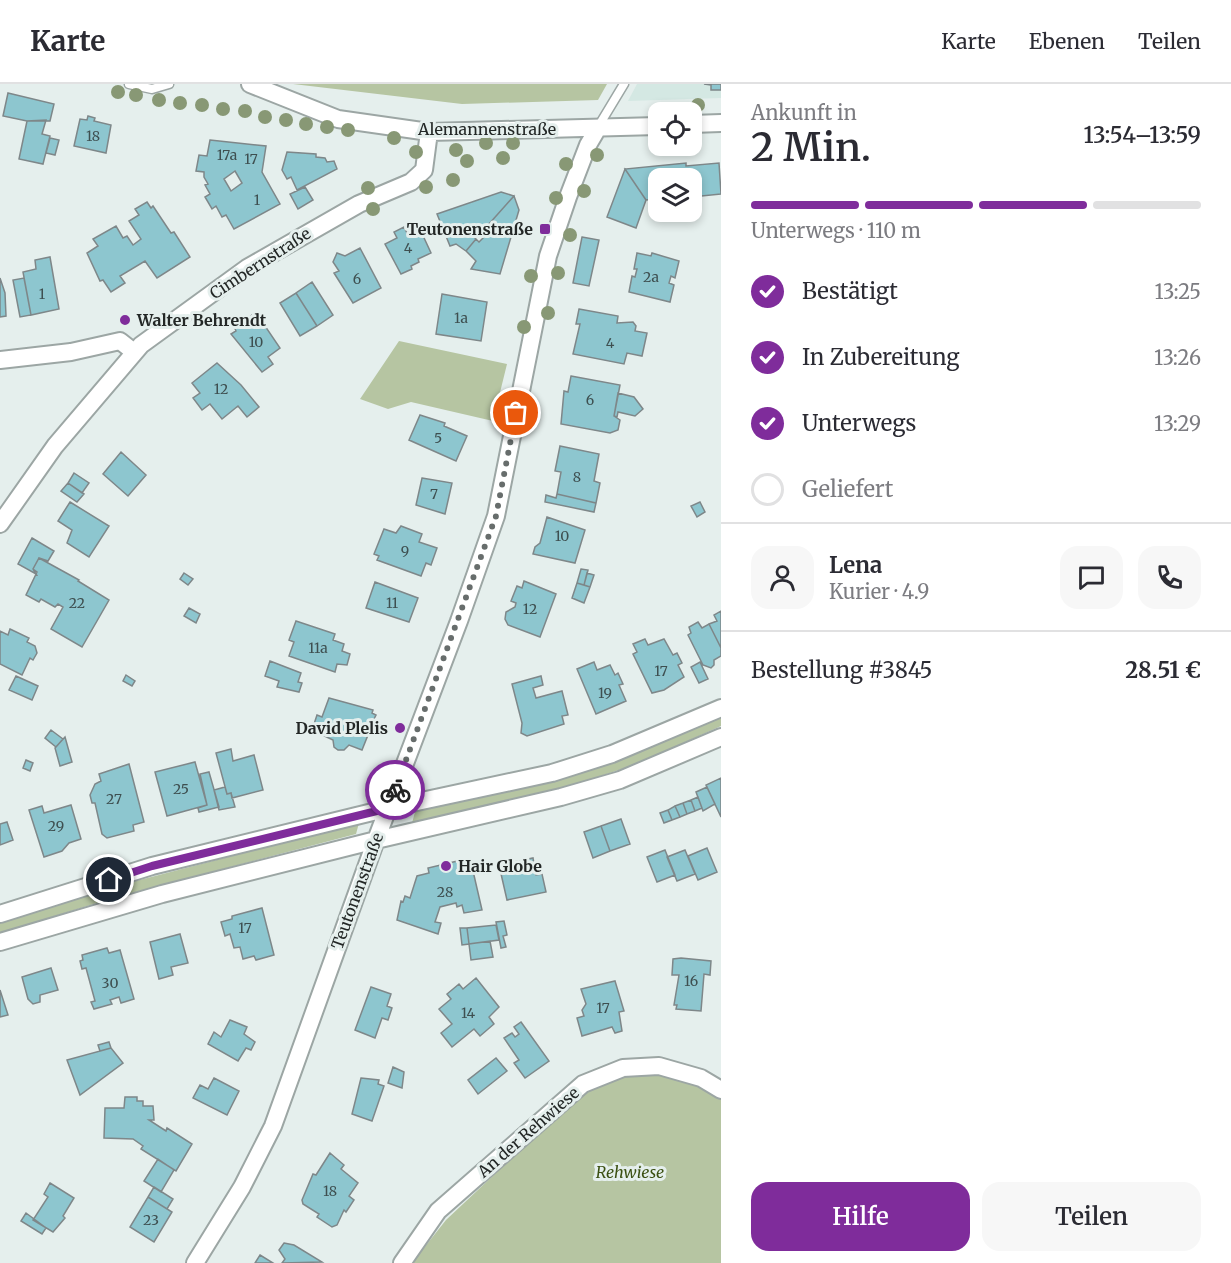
<!DOCTYPE html>
<html lang="de">
<meta charset="utf-8">
<style>
:root{--surface:#fff;--page:#f7f7f7;--text:#2b2b33;--muted:#7c7c81;--line:#e1e1e2;--accent:#7f2c9b}
body{margin:0;font-family:Merriweather,serif;background:var(--page);color:var(--text);height:100vh;display:flex;flex-direction:column;font-size:22px;white-space:nowrap}
*{box-sizing:border-box;margin:0}
p{font-size:20px;color:var(--muted)}
.icon{flex:none;width:33px;height:33px;fill:none;stroke:currentColor;stroke-width:2;stroke-linecap:round;stroke-linejoin:round}
.map{position:relative;flex:1;overflow:hidden}
.details{display:flex;flex-direction:column;background:var(--surface);width:510px}
.details>*{flex:none}
.fabs{position:absolute;left:648px;top:18px;display:grid;gap:12px}
.fabs a{display:grid;place-items:center;width:54px;height:54px;border-radius:12px;background:var(--surface);box-shadow:0 3px 9px #0003;font-size:30px}
.pin{position:absolute;display:grid;place-items:center;width:51px;height:51px;color:#fff;margin:-26px;border:3px solid #fff;border-radius:50%;box-shadow:0 2px 6px #0007}
.courier{position:absolute;display:grid;place-items:center;width:60px;height:60px;margin:-30px;border:4px solid #7f2c9b;border-radius:50%;background:#fff;color:#222;box-shadow:0 2px 8px #0007}
.head em{font-style:normal;font-weight:600}
.head div{display:flex;flex-direction:column-reverse}
.head{display:flex;align-items:center;justify-content:space-between;height:102px;padding:0 30px}
h1{font-size:39px;font-weight:600;line-height:45px}
.bar{display:grid;grid-template-columns:repeat(4,1fr);gap:9px 6px;align-content:center;height:72px;padding:0 30px}
.bar i{height:8px;border-radius:4px;background:var(--line)}
.bar .selected{background:var(--accent)}
.bar p{grid-column:span 4}
.line{display:flex;align-items:center;gap:15px;padding:0 30px;border-top:2px solid var(--line)}
.line div{flex:1}
.round{display:grid;place-items:center;flex:none;width:63px;height:63px;border-radius:18px;background:var(--page)}
ol{padding:0 30px;list-style:none}
li{display:flex;align-items:center;gap:18px;height:66px}
li p{margin-inline-start:auto}
li .icon{padding:6px;border-radius:50%;background:var(--accent);color:#fff;stroke-width:4}
li:last-child{color:var(--muted)}
li i{width:33px;height:33px;border:3px solid var(--line);border-radius:50%}
.button{display:flex;gap:12px;margin-top:auto;padding:12px 30px}
.button a{flex:1;height:69px;border-radius:18px;background:var(--accent);color:#fff;font-size:24px;font-weight:600;line-height:69px;text-align:center}
.button a+a{background:var(--page);color:var(--text)}
header{display:flex;align-items:center;gap:36px;box-sizing:border-box;height:84px;padding:0 30px;background:var(--surface);border-bottom:2px solid var(--line)}
header strong{font-size:28px}
nav{display:flex;gap:33px;margin-inline-start:auto;font-size:21px}
main{display:flex;flex:1;min-height:0}
.map>svg:first-child{display:block}
.built{fill:#d4e8e3}
.green{fill:#b6c5a2}
.building{fill:#8dc6cf;stroke:#7e8789;stroke-width:1.5;fill-rule:evenodd}
.lines{fill:none;stroke-linecap:round;stroke-linejoin:round}
.service-casing{stroke:#9ca6a4;stroke-width:11}
.minor-casing{stroke:#9ca6a4;stroke-width:20}
.service{stroke:#fff;stroke-width:8}
.minor{stroke:#fff;stroke-width:16}
.tree{fill:#889875}
.done{stroke:#676d6c;stroke-width:6;stroke-dasharray:0 10.8}
.route{stroke:#7f2c9b;stroke-width:8}
.poi-dot{fill:#7f2c9b;stroke:#e5efed;stroke-width:2}
.labels{text-anchor:middle;dominant-baseline:central;stroke-width:6;stroke-linejoin:round;paint-order:stroke}
.number-label{font-size:14px;fill:#3e4f50}
.street-label{font-size:16px;fill:#232726;stroke:#e5efed}
.poi-label{font-size:16px;font-weight:bold;fill:#232726;stroke:#e5efed;text-anchor:end}
.park-label{font-size:16px;font-style:italic;fill:#3b5012;stroke:#e5efed}
</style>
<header>
<strong>Karte</strong>
<nav><a>Karte</a><a>Ebenen</a><a>Teilen</a></nav>
</header>
<main>
<div class="map">
<svg width="721" height="1179" viewBox="0 0 721 1179">
<rect width="100%" height="100%" fill="#e5efed"/>
<path class="built" d="M637,0H721V14L628,17Z"/>
<path class="green" d="M293,0H607L598,16L462,20Z
M399,257L507,280L493,337L411,318L388,325L360,315Z
M721,631V642L634,681L567,703L412,739L415,728L587,687L631,672Z
M359,739L356,750L113,814L0,849V838L109,804Z
M658,989L699,1001L721,1013V1179H412L446,1136L586,1004L623,990Z"/>
<path class="building" d="M704,0H721V6H711V1Z
M8,9L54,20L50,37H27L3,32Z
M88,32L95,34L94,37L111,41L106,69L74,62L80,35L87,36Z
M46,36L42,50L50,52L43,80L19,75L27,37Z
M50,54L59,56L55,71L46,69Z
M210,56L266,62L262,88L280,120L234,145L226,131L222,133L216,122L212,125L205,113L210,110L205,101L208,100L204,93V88L196,87L199,71L207,72ZM235,87L242,99L231,107L224,95Z
M287,68L316,70V73L325,74L327,78L334,77L337,85L297,106L291,93L287,95L282,86Z
M686,79V82L719,79L721,110L692,113V94H658V115L646,116L625,85Z
M625,85L646,116L636,144L607,133Z
M305,103L313,116L298,125L290,110Z
M501,108L514,112L481,149L477,145L472,151L476,155L466,167L456,160L450,162L437,130Z
M514,112L519,126L500,190L471,185L476,177L466,167L476,155L479,158L485,152L481,149Z
M147,118L151,124L153,122L171,149L174,148L190,173L157,194L145,177L120,192L125,199L111,208L103,196L100,197L87,169L98,162L93,155L116,142L123,154L127,152L133,161L141,155L129,137L139,131L135,125Z
M404,143L407,149L419,143L431,169L418,175L419,178L411,182L412,185L401,190L385,160L397,154L394,148Z
M582,153L599,156L589,202L573,199Z
M360,164L381,204L353,219L334,189L339,187L333,178L337,169L345,172Z
M637,169L651,172L652,169L679,177L675,194L671,192L669,199L674,201L670,218L629,208L632,192L635,193L637,185H634Z
M50,173L59,225L31,231L23,188L36,185L35,176Z
M0,194L5,209L6,232L0,233Z
M24,194L31,231L20,233L13,196Z
M312,198L333,231L317,242L296,209Z
M296,209L317,242L300,252L280,219Z
M442,210L487,218L481,257L436,250Z
M579,225L618,232L617,239L633,238L636,242L635,247L647,249L642,272L627,269L624,280L573,270L580,240H576Z
M252,231L258,238L261,236L280,264L268,273L273,280L262,288L231,250L236,247L233,240L237,237L242,239Z
M217,279L241,301L259,323L247,333L238,322L222,335L210,320L202,326L193,314L200,309L192,299Z
M571,292L620,301L614,332L620,336L618,346L610,349L561,340L564,307L568,308Z
M618,309L634,313L643,325L635,332L618,328L617,333L614,332Z
M420,331L445,339L444,342L467,352L456,377L409,356Z
M560,362L599,370L594,397L600,399L596,419L557,410L561,388L555,387Z
M121,368L146,391L128,412L103,390Z
M74,389L89,399L82,409L68,399Z
M422,394L452,399L445,430L416,421Z
M68,399L84,410L77,418L61,407Z
M557,410L596,419L594,428L545,418L546,411L556,414Z
M70,418L109,442L89,473L67,459L72,446L58,437Z
M700,418L705,428L697,433L691,422Z
M547,433L585,446L575,479L533,470L535,463L540,459Z
M401,442L422,450L419,458L437,464L431,481L426,479L421,492L377,476L379,472L374,470L384,445L396,449Z
M32,454L54,467L48,477L39,474L33,485L36,490L18,480Z
M39,474L79,496L78,497L109,516L82,563L51,545L63,523L58,520L55,523L41,515L39,518L26,511L37,488L33,485Z
M581,485L588,486L584,501L577,499Z
M184,489L193,495L188,501L180,495Z
M587,489L594,491L590,503L584,501Z
M524,497L556,510L540,553L508,541L505,535L506,528L515,523L516,519L511,517L517,502L522,504Z
M375,498L418,514L409,538L366,524Z
M577,499L590,503L584,519L572,514Z
M189,524L200,530L196,539L184,532Z
M721,527V564L709,540L717,537L714,531Z
M296,537L335,550L333,556L344,560L342,567L350,570L347,581L337,580L335,588L289,572L294,558L289,556Z
M698,538L702,544L709,540L721,564V572L714,576V581L711,584L703,581L688,551L691,549L689,543Z
M10,545L29,554L27,558L35,562L37,569L33,576L30,574L22,591L0,580V547L8,551Z
M645,555L648,561L664,555L673,571L677,569L682,579L678,581L684,593L664,606L652,609L633,570L637,568L633,560Z
M270,577L301,589L298,598L302,599L299,608L277,603L279,597L265,592Z
M594,578L597,586L610,581L615,591L618,589L623,600L619,601L626,617L596,630L577,585Z
M700,578L708,595L699,599L691,583Z
M126,591L135,597L132,602L123,597Z
M16,592L38,602L32,616L9,606Z
M541,592L543,601L533,604L536,614L562,607L568,631L562,632L564,640L527,652L521,649L522,639L512,600Z
M329,614L373,626L372,629L376,631L373,637L376,640L374,645L370,646L362,666L349,661L344,666H338L334,663L333,656L312,646L317,631L322,633Z
M51,646L63,655L56,663L45,654Z
M65,653L72,678L60,682L55,664Z
M231,665L233,677L254,671L263,706L232,714L231,709L227,710L216,669Z
M26,676L33,679L30,687L23,684Z
M195,678L207,721L167,732L155,688Z
M129,680L144,738L133,741L134,747L107,754L102,750L95,719H92L90,711L95,700L101,697L99,690Z
M209,688L219,723L199,728L198,724L207,721L200,690Z
M721,694V733L706,701Z
M225,703L227,710L231,709L235,723L219,726L214,706Z
M707,703L715,720L703,727L696,708Z
M698,713L702,724L695,727L691,716Z
M691,716L695,727L687,730L683,719Z
M683,719L687,730L680,733L675,722Z
M71,721L81,755L69,759L62,767L44,773L29,726L42,722L44,729Z
M675,722L680,733L672,736L668,726Z
M668,726L672,736L664,739L660,729Z
M621,735L630,760L610,767L601,742Z
M7,738L13,756L0,761V740Z
M601,742L610,767L593,774L584,748Z
M707,764L717,788L698,796L688,772Z
M665,766L675,791L657,798L647,773Z
M685,766L695,790L677,797L667,773Z
M470,774L482,826L464,829L462,821L457,823L456,819L440,823L435,838L441,839L438,850L397,836L401,817L403,818L405,812L410,814L417,792L429,789L428,784Z
M533,774L536,791L542,790L546,808L507,816L499,781Z
M262,824L274,871L256,876L254,872L243,875L240,863L234,864L230,850L225,852L221,838L232,835V832Z
M504,837L507,851L503,852L506,863L501,864L496,838Z
M496,841L499,856L469,860L467,844Z
M460,844H467L469,860L462,861Z
M180,850L188,879L171,883L173,891L159,895L150,858Z
M490,857L493,873L471,876L469,860Z
M107,864L109,869L120,866L134,915L121,919L119,913L110,916L112,920L94,925L91,918L95,917L86,884L82,885L80,877L83,876L82,871Z
M681,874L711,877L710,891L704,890L701,927L676,925L677,921H674L679,891H672L673,875Z
M51,884L58,906L40,911V918L33,920L28,915L22,893Z
M476,894L499,923L489,933L494,940L480,952L474,945L452,963L441,949L452,940L439,925L451,915L447,910L459,900L463,905Z
M615,897L624,927L619,928L622,947L615,949L612,943L582,952L577,934L584,932L582,926L586,920L581,905Z
M371,903L391,910L387,922L392,924L388,936L382,934L375,954L355,946Z
M0,906L8,931L0,933Z
M230,936L247,943L244,950L255,958L251,966L246,964L238,977L208,960L214,948L221,953Z
M521,938L549,977L525,994L514,979L519,976L504,954L512,949L515,953L519,950L514,943Z
M109,958L111,964L100,967L98,961Z
M111,964L123,979L80,1011L67,976Z
M496,974L507,987L478,1010L468,996Z
M393,983L404,988L402,1004L388,999Z
M214,994L239,1007L227,1031L193,1014L200,1001L208,1005Z
M361,994L379,996L378,1000L384,1002L372,1037L352,1030Z
M125,1013H137V1017H143V1022H153L154,1036H149L166,1047L167,1044L192,1060L176,1087L141,1065L143,1062L133,1055L104,1054L105,1024H124Z
M330,1069L344,1081L341,1085L358,1099L349,1112L354,1116L346,1128L344,1126L337,1141L332,1143L317,1133L319,1130L303,1120L302,1116L313,1090L316,1091Z
M158,1075L174,1086L161,1108L144,1097Z
M50,1099L74,1114L63,1132L65,1134L53,1148L33,1136L48,1113L44,1110Z
M154,1103L173,1115L167,1125L148,1113Z
M148,1113L172,1128L154,1158L130,1143Z
M26,1129L46,1144L42,1150L21,1137Z
M284,1159L294,1161L322,1178L282,1179L285,1175L279,1166Z
M260,1171L273,1179H255Z"/>
<g class="lines">
<g class="service-casing">
<path id="service" d="M129,0L152,5L169,0
M598,43L624,0"/>
</g>
<g class="minor-casing">
<path id="minor" d="M250,0L338,35L429,48L658,42
M692,40L721,39
M0,276L71,268L120,257L134,268
M0,440L55,362L141,261L247,184L359,120L411,98L424,86L429,48
M0,830L152,782L389,724L552,689L612,670L721,624
M0,858L162,810L376,756L561,713L620,696L721,653
M195,1179L242,1103L273,1042L376,756L459,537L496,432L548,172L568,113L588,61L598,44
M402,1179L438,1127L583,1000L623,984L659,982L701,994L721,1006"/>
</g>
<use href="#service" class="service"/>
<use href="#minor" class="minor"/>
</g>
<g class="tree">
<circle cx="118" cy="8" r="7"/>
<circle cx="136" cy="11" r="7"/>
<circle cx="159" cy="16" r="7"/>
<circle cx="180" cy="19" r="7"/>
<circle cx="202" cy="21" r="7"/>
<circle cx="698" cy="21" r="7"/>
<circle cx="223" cy="25" r="7"/>
<circle cx="245" cy="27" r="7"/>
<circle cx="265" cy="33" r="7"/>
<circle cx="286" cy="36" r="7"/>
<circle cx="306" cy="40" r="7"/>
<circle cx="327" cy="43" r="7"/>
<circle cx="348" cy="46" r="7"/>
<circle cx="394" cy="54" r="7"/>
<circle cx="486" cy="59" r="7"/>
<circle cx="513" cy="59" r="7"/>
<circle cx="456" cy="66" r="7"/>
<circle cx="416" cy="68" r="7"/>
<circle cx="597" cy="71" r="7"/>
<circle cx="503" cy="74" r="7"/>
<circle cx="467" cy="77" r="7"/>
<circle cx="566" cy="80" r="7"/>
<circle cx="453" cy="96" r="7"/>
<circle cx="426" cy="103" r="7"/>
<circle cx="368" cy="104" r="7"/>
<circle cx="584" cy="107" r="7"/>
<circle cx="556" cy="114" r="7"/>
<circle cx="373" cy="125" r="7"/>
<circle cx="570" cy="151" r="7"/>
<circle cx="558" cy="189" r="7"/>
<circle cx="531" cy="192" r="7"/>
<circle cx="548" cy="229" r="7"/>
<circle cx="524" cy="243" r="7"/>
</g>
<g class="lines">
<path class="done" d="M395,706L496,432L516,329"/>
<path class="route" d="M109,796L152,782L389,724L395,706"/>
</g>
<g class="poi-dot">
<rect x="539" y="139" width="12" height="12" rx="3"/>
<circle cx="125" cy="236" r="6"/>
<circle cx="400" cy="644" r="6"/>
<circle cx="446" cy="782" r="6"/>
</g>
<g class="labels">
<g class="number-label">
<text x="93" y="52">18</text>
<text x="227" y="71">17a</text>
<text x="251" y="75">17</text>
<text x="257" y="116">1</text>
<text x="408" y="164">4</text>
<text x="651" y="193">2a</text>
<text x="357" y="195">6</text>
<text x="42" y="210">1</text>
<text x="461" y="234">1a</text>
<text x="256" y="258">10</text>
<text x="610" y="259">4</text>
<text x="221" y="305">12</text>
<text x="590" y="316">6</text>
<text x="438" y="354">5</text>
<text x="577" y="393">8</text>
<text x="434" y="410">7</text>
<text x="562" y="452">10</text>
<text x="405" y="467">9</text>
<text x="77" y="519">22</text>
<text x="392" y="519">11</text>
<text x="530" y="525">12</text>
<text x="318" y="564">11a</text>
<text x="661" y="587">17</text>
<text x="605" y="609">19</text>
<text x="181" y="705">25</text>
<text x="114" y="715">27</text>
<text x="56" y="742">29</text>
<text x="445" y="808">28</text>
<text x="245" y="844">17</text>
<text x="691" y="897">16</text>
<text x="110" y="899">30</text>
<text x="603" y="924">17</text>
<text x="468" y="929">14</text>
<text x="330" y="1107">18</text>
<text x="151" y="1136">23</text>
</g>
<g class="street-label">
<text x="487" y="45">Alemannenstraße</text>
<text transform="translate(260 179) rotate(-33)">Cimbernstraße</text>
<text transform="translate(357 807) rotate(-70)">Teutonenstraße</text>
<text transform="translate(528 1048) rotate(-41)">An der Rehwiese</text>
</g>
<g class="poi-label">
<text x="533" y="145">Teutonenstraße</text>
<text x="137" y="236" text-anchor="start">Walter Behrendt</text>
<text x="388" y="644">David Plelis</text>
<text x="458" y="782" text-anchor="start">Hair Globe</text>
</g>
<g class="park-label">
<text x="630" y="1088">Rehwiese</text>
</g>
</g>
</svg>
<div class="fabs">
<a><svg class="icon" aria-label="locate" viewBox="0 0 24 24"><circle cx="12" cy="12" r="6"/><path d="M12 2v4M12 18v4M2 12h4M18 12h4"/></svg></a>
<a><svg class="icon" aria-label="layers" viewBox="0 0 24 24"><path d="M12 4l9 5-9 5-9-5zM3 14l9 5 9-5"/></svg></a>
</div>
<div class="pin" style="left:516px;top:329px;background:#ea580c"><svg class="icon" aria-label="bag" viewBox="0 0 24 24"><path d="M5 8h14l-1 12H6zM9 8a3 3 0 0 1 6 0"/></svg></div>
<div class="pin" style="left:109px;top:796px;background:#1f2937"><svg class="icon" aria-label="home" viewBox="0 0 24 24"><path d="M3 11l9-7 9 7M6 9v11h12V9"/></svg></div>
<div class="courier" style="left:395px;top:706px"><svg class="icon" aria-label="bike" viewBox="0 0 24 24"><circle cx="6" cy="16" r="4"/><circle cx="18" cy="16" r="4"/><path d="M6 16l4-8h5l3 8M10 8l3 8H6M13 5h3"/></svg></div>
</div>
<section class="details">
<div class="head"><div><h1>2 Min.</h1><p>Ankunft in</p></div><em>13:54–13:59</em></div>
<div class="bar"><i class="selected"></i><i class="selected"></i><i class="selected"></i><i></i><p>Unterwegs · 110 m</p></div>
<ol>
<li><svg class="icon" aria-label="check" viewBox="0 0 24 24"><path d="M5 12l5 5 9-10"/></svg>Bestätigt<p>13:25</p></li>
<li><svg class="icon" aria-label="check" viewBox="0 0 24 24"><path d="M5 12l5 5 9-10"/></svg>In Zubereitung<p>13:26</p></li>
<li><svg class="icon" aria-label="check" viewBox="0 0 24 24"><path d="M5 12l5 5 9-10"/></svg>Unterwegs<p>13:29</p></li>
<li><i></i>Geliefert</li>
</ol>
<div class="line" style="height:108px"><a class="round"><svg class="icon" aria-label="person" viewBox="0 0 24 24"><circle cx="12" cy="8" r="4"/><path d="M4 21q1-7 8-7t8 7"/></svg></a><div><b>Lena</b><p>Kurier · 4.9</p></div><a class="round"><svg class="icon" aria-label="chat" viewBox="0 0 24 24"><path d="M4 5h16v11H9l-5 4z"/></svg></a><a class="round"><svg class="icon" aria-label="phone" viewBox="0 0 24 24"><path d="M5 4h4l2 5-3 2q2 4 5 5l2-3 5 2v4C11 20 4 13 5 4z"/></svg></a></div>
<div class="line" style="height:78px"><div>Bestellung #3845</div><b>28.51 €</b></div>
<div class="button"><a>Hilfe</a><a>Teilen</a></div>
</section>
</main>
